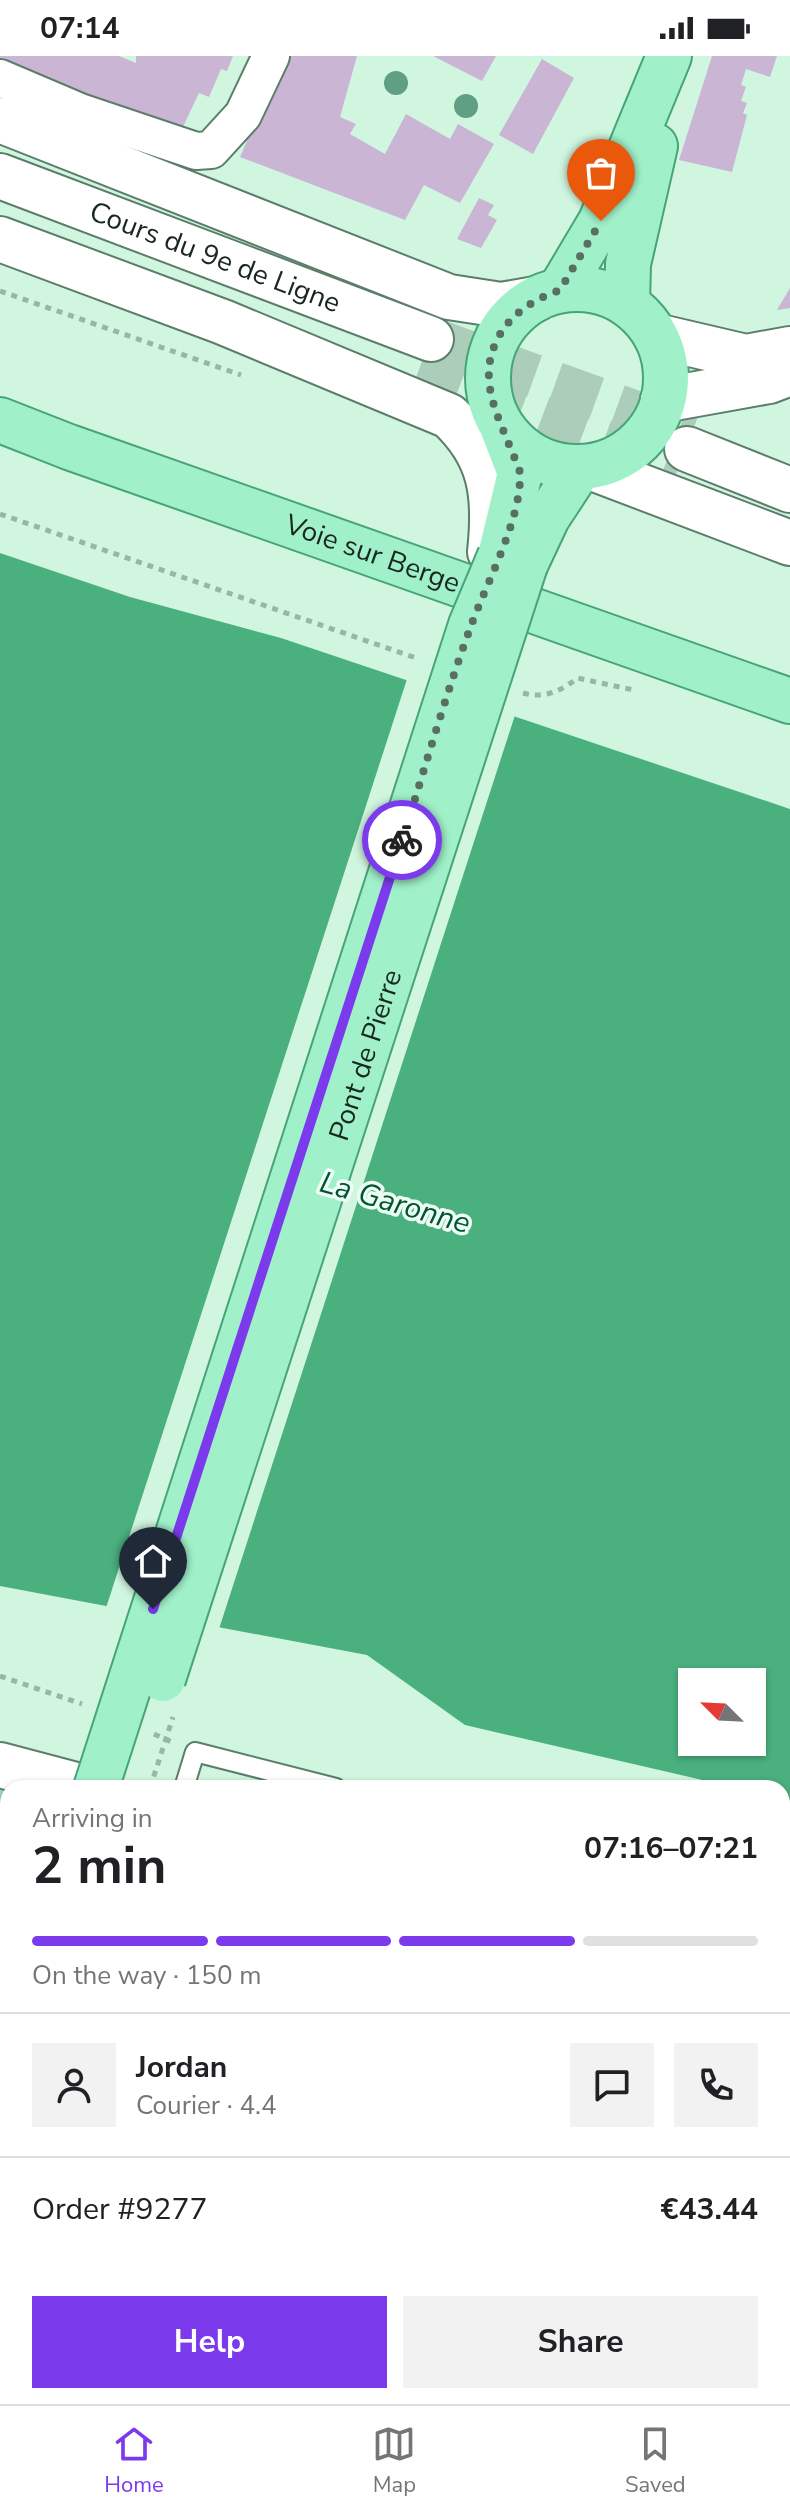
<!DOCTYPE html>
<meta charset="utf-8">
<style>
:root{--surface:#fff;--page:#f2f2f2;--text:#202124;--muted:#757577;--line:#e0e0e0;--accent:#7c3aed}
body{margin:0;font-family:"Nunito Sans",sans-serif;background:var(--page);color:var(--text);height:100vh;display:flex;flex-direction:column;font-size:30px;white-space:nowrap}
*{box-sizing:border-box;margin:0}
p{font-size:26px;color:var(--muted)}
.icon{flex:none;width:44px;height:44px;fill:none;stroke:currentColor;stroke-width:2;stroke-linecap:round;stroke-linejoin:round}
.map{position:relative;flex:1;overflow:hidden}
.side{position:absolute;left:0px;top:1724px;width:790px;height:624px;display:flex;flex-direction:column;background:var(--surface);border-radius:24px 24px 0 0;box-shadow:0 2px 6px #0004}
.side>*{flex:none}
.needle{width:52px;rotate:294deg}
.tools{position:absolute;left:678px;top:1612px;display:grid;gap:16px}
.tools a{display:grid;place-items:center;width:88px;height:88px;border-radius:0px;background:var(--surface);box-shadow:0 2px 6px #0004;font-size:40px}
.pin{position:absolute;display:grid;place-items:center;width:68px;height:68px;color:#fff;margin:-82px -34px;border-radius:50% 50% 50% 0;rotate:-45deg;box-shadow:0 0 8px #0007}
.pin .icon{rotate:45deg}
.courier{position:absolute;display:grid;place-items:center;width:80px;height:80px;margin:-40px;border:6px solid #7c3aed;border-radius:50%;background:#fff;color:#222;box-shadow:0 2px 10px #0007}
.summary em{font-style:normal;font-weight:700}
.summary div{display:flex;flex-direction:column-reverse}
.summary{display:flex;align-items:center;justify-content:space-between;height:136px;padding:0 32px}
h1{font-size:52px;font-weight:700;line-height:60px}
.bar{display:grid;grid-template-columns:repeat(4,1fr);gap:12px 8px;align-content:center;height:96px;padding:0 32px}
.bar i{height:10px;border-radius:6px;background:var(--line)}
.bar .active{background:var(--accent)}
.bar p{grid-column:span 4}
.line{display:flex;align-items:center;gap:20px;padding:0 32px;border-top:2px solid var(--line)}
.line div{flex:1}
.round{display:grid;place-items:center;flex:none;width:84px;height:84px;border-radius:0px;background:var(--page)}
.action{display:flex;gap:16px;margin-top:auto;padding:16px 32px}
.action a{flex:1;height:92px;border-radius:0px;background:var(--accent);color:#fff;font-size:32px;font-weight:700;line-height:92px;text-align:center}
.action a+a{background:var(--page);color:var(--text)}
.status{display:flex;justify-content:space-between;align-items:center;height:56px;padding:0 40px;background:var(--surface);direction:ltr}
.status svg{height:22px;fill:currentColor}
.tab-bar{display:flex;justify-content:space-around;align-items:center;height:112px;border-top:2px solid var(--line);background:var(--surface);font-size:22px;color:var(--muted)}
.tab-bar a{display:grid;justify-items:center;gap:4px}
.tab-bar .active{color:var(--accent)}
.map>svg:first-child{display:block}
.green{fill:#93e2b7}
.water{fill:#4ab07e;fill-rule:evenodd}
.pier{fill:#d0f6e0}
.building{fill:#cab5d4}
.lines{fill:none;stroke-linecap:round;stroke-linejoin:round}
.secondary-tunnel{stroke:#abcdb9;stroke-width:44;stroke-dasharray:44 22;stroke-linecap:butt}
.lane-casing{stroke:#5b7d6a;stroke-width:22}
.street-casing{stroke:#5b7d6a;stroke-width:40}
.secondary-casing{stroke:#5b7d6a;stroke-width:48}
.primary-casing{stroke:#47a477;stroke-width:48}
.path{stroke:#97b6a4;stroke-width:5;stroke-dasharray:6 6;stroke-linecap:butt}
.lane{stroke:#fff;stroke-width:18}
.street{stroke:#fff;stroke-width:36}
.secondary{stroke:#fff;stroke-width:44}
.primary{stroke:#a0f1ca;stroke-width:44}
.primary-bridge-casing{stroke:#47a477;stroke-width:48;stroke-linecap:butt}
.path-bridge{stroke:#97b6a4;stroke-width:5;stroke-dasharray:6 6;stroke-linecap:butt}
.primary-bridge{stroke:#a0f1ca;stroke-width:44}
.tree{fill:#5f9f83}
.done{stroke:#596f63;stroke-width:8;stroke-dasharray:0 14.4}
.route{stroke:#7c3aed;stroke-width:10}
.labels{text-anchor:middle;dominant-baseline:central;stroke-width:7;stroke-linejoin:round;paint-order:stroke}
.street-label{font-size:28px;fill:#19271f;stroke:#eefdf4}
.water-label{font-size:30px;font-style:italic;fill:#005535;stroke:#eefdf4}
</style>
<div class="status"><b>07:14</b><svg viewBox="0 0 49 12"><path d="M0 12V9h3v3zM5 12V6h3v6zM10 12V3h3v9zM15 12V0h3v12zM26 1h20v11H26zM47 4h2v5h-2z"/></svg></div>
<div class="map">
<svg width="790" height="2348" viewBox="0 0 790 2348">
<rect width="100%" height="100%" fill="#d0f6e0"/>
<path class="green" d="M0,1732L8,1734V1809L0,1831Z"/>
<path class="water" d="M0,497L130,541L281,582L790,753V1744L782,1742V1732H737L465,1669L367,1599L0,1530ZM692,1626H752V1686H692Z"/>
<path class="pier" d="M408,620L516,656L218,1576L105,1555Z"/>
<path class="building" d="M0,0H119L136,7V0H233L227,15L221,13L209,41L199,37L180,77L0,10Z
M284,0H357L340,61L356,68L350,78L385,98L406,58L450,83L458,68L494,88L460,147L424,129L405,164L240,101Z
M433,0H496L482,25Z
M712,0H777L770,21L746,13L741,29L746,31L741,45L747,47L743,57L747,59L732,116L679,104Z
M542,3L574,22L533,98L499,79Z
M479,142L494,149L488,159L497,164L481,192L457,183Z
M790,232V252L777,254Z
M106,2340H185L186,2344L238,2340V2348H111Z"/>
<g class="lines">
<path class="secondary-tunnel" d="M431,283L692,377
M418,316L678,413"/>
<g class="lane-casing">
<path id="lane" d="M184,1732L195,1696L336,1732
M782,1849L790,1851"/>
</g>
<g class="street-casing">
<path id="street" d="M0,22L80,56L196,95L211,94L243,59L271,0"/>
</g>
<g class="secondary-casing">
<g id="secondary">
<path d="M0,64L449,241L501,249L536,243"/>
<path id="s1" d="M0,120L431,283"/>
<path d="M0,183L223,266L449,360C492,400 496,440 490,496"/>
<path d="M656,280L746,301L790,293"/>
<path d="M663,344L769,325L790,317"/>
<path d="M687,393L790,434"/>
<path d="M595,413L790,487"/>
<path d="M0,1709L87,1732"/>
<path d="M782,1915L790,1918"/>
<path d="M0,1995L8,1974"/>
<path d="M0,2247L8,2254"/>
<path d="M0,2303L8,2311"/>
<path d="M36,2340L44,2348"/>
</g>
</g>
<g class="primary-casing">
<g id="primary">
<circle cx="577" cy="322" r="89"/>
<path d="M560,234L601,165L669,0"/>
<path d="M627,248L628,208L655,90"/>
<path id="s2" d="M0,364L69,391L790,645"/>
<path d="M500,500L520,417L503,373"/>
<path d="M525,509L547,462L579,413"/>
<path d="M0,1936L8,1926"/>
<path d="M0,2108L8,2085"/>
</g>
</g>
<path class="path" d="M0,235L241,319
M0,458L419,603
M523,637C543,643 562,635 577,622L634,634
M0,1620L82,1648
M154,1678L174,1687
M0,2187L8,2163
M0,2193L1,2211"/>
<use href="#lane" class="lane"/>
<use href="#street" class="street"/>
<use href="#secondary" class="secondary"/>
<use href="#primary" class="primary"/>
<g class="primary-bridge-casing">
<g id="primary-bridge">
<path id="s3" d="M163,1623L525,509"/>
<path d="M96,1732L471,569L500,500"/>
</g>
</g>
<path class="path-bridge" d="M150,1732L173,1661"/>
<use href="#primary-bridge" class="primary-bridge"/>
</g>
<g class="tree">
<circle cx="396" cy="27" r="12"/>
<circle cx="466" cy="50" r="12"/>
</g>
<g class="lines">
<path class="done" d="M402,784C425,713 445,640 471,570C486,528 521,464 520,419C520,412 515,403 512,396C498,360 478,325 496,286C509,258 533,244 560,234L601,165"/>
<path class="route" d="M153,1553L402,784"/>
</g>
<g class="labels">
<g class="street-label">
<text stroke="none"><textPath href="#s1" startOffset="230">Cours du 9e de Ligne</textPath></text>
<text stroke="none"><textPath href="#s2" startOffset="396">Voie sur Berge</textPath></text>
<text stroke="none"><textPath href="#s3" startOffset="656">Pont de Pierre</textPath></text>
</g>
<g class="water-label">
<text transform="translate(395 1147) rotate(16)">La Garonne</text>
</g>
</g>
</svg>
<div class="tools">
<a><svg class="needle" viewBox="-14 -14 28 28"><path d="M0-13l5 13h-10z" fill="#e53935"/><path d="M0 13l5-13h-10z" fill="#757577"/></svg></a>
</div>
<div class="pin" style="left:601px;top:165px;background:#ea580c"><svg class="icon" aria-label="bag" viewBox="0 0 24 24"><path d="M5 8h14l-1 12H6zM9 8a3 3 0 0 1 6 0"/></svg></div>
<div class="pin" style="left:153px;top:1553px;background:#1f2937"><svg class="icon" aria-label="home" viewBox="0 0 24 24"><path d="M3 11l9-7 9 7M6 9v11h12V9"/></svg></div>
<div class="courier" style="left:402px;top:784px"><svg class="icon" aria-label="bike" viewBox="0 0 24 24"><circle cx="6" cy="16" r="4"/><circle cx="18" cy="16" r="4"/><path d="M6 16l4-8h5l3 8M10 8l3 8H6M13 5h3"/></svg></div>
<section class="side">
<div class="summary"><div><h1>2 min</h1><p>Arriving in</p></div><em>07:16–07:21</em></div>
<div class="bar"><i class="active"></i><i class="active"></i><i class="active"></i><i></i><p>On the way · 150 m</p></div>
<div class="line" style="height:144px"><a class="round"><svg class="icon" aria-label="person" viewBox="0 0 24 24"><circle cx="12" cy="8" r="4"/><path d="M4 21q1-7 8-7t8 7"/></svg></a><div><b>Jordan</b><p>Courier · 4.4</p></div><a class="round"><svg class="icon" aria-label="chat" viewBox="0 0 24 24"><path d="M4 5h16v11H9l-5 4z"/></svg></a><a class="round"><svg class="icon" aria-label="phone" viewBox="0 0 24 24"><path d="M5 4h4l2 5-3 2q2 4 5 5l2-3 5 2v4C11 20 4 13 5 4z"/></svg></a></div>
<div class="line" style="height:104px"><div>Order #9277</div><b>€43.44</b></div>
<div class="action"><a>Help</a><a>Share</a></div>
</section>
</div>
<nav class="tab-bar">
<a class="active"><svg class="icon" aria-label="home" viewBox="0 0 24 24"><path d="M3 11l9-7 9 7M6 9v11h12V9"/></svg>Home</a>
<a><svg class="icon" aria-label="map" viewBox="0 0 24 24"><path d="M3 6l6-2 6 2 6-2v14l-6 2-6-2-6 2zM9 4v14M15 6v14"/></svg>Map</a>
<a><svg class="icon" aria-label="saved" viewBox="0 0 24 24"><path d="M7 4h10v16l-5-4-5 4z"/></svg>Saved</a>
</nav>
